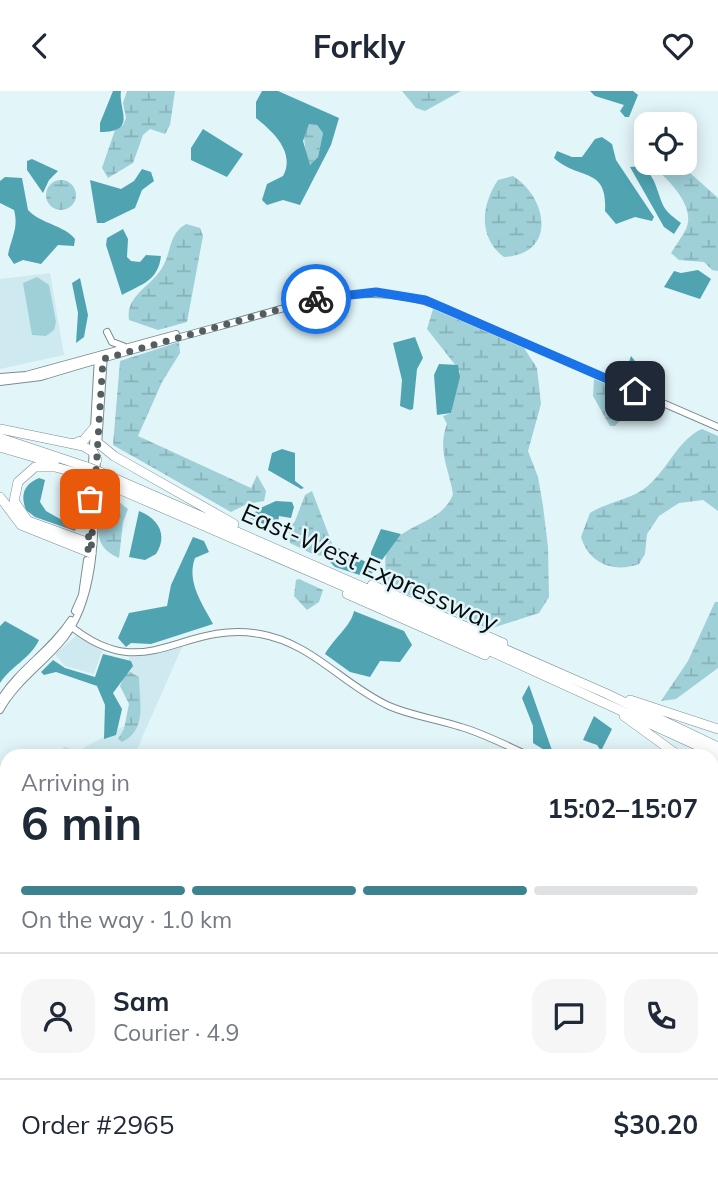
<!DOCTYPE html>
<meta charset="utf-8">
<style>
:root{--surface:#fff;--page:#f6f6f7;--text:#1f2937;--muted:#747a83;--line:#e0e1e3;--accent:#3d838f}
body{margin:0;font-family:Mulish,sans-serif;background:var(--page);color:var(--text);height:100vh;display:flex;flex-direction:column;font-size:26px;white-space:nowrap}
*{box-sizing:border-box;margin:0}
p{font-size:23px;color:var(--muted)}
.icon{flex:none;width:38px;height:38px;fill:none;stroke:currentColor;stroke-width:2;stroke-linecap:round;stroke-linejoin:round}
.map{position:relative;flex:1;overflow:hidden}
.details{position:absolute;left:0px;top:658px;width:719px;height:434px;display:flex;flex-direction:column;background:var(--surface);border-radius:21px 21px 0 0;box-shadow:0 4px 18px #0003}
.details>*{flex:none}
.tools{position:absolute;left:634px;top:21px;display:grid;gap:14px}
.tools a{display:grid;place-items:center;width:63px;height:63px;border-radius:14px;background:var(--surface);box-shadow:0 4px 18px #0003;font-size:35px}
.pin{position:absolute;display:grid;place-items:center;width:60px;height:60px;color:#fff;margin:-30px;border-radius:14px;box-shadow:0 4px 10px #0006}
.courier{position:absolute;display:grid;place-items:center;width:70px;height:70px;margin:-35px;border:5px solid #1a73e8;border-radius:50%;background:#fff;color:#222;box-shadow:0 2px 9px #0007}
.overview em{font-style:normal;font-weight:700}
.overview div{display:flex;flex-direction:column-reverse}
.overview{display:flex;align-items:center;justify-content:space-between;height:119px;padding:0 21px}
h1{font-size:46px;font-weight:700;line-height:52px}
.bar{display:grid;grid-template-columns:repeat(4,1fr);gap:10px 7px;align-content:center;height:84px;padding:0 21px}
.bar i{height:9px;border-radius:5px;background:var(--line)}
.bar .selected{background:var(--accent)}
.bar p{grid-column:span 4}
.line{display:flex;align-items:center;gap:18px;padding:0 21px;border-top:2px solid var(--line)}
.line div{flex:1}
.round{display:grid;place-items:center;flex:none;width:74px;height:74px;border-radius:21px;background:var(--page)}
header{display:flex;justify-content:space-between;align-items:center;height:91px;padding:0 21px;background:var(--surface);font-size:32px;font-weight:700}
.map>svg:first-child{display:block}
.built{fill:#ceeaf0}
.wetland{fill:url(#wetland-marsh)}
.green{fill:#9fcfd7}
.water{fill:#50a3b1;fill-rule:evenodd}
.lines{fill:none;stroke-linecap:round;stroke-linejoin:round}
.secondary-casing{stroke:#7b8d90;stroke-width:8}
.highway-casing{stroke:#7b8d90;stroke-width:10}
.secondary{stroke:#fff;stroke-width:6}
.highway{stroke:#fff;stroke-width:9}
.highway-bridge-casing{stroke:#7b8d90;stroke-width:10;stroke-linecap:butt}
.highway-bridge{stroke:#fff;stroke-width:9}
.done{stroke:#545e60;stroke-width:7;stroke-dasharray:0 12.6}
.route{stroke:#1a73e8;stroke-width:9}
.labels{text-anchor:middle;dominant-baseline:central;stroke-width:5;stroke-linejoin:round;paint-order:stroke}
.street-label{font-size:26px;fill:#070d0e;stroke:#e2f5f9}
</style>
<header><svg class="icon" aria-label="back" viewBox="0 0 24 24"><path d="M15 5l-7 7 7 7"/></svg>Forkly<svg class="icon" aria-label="heart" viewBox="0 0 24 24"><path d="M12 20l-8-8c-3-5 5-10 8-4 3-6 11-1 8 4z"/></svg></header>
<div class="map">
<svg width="718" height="1092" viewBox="0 0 718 1092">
<defs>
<pattern id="wetland-marsh" width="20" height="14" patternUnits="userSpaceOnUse" patternTransform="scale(1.75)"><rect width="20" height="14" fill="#9fcfd7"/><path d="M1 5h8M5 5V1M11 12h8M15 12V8" fill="none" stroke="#87b1b7"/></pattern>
</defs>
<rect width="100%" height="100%" fill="#e2f5f9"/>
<path class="built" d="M50,182L64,264L0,278V188Z
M76,545L102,560L94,583L65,575L55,563Z
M183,554L134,665H59L64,655L81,662L83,657L126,634L132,603L127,584L129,566L156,563Z"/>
<path class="wetland" d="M127,0H175L170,34L165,43L150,38L143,44L133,72L108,87L102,77L115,39L123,34L126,27L123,12Z
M402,0H461L425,20L416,17Z
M309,32L317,34L323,42L318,66L311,74L307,72L304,47Z
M650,72H679L718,107V180L712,179L704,171L679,169L671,162C676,154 682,146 686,138C697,114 665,86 650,72Z
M513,85C548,107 557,163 504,166C478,147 481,114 498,89Z
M46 104a15 15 0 1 1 30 0a15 15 0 1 1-30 0Z
M186,133L200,137L203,145L187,231L158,239L129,229C125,204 153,195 163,175C172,160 168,144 186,133Z
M334,209L331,222L304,233L294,226L297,218Z
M433,218L524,257L537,277L541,313L528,360L538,386L543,415L548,456L549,506L539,522L489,538L390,496C366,429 439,444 453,403C449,378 437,359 447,333L443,325L451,322L460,280L427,238Z
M179,251L180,262L162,291L138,345L251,397L257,384L266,400L264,410L247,413L231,421L113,354L120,270Z
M594,288L635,306L628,321L615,335H610L593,305Z
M702,338L718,345V420L703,409L679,412L659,425L647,443L645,463L639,473C614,482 589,473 581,446L590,422C609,410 633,409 650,393C668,377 679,348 702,338Z
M312,400L333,455L327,465L315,464L290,452L289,438L295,430L305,404Z
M107,410L119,411L128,418L123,431L119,467C92,456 96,434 107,410Z
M299,488L323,499L319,511L307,519L294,505L296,489Z
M715,511H718V577L676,608L661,610L688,570Z
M130,581L139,586C139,610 148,638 122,651L118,648L124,638L129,613L120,595L125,583Z"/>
<path class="green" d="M37,186L49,194L56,231L54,239L46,245L32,244L23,192Z"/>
<path class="water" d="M113,0H121C118,19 138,41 100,41V32Z
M262,0H278L339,27L331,54L300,114L283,109L267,114L262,109L267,93L283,85C296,61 272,40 256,27V11ZM309,33L317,34L323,42L318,66L310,74L303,50Z
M590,0H633L638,4L629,26H625L620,20L624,14L595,5Z
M203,38L243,63L227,86L191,69V57Z
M602,46L612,53L616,69L654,126L652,130L635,126L616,133L605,120C608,75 579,90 554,67L557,60L572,66H582L595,48Z
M32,68L58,80L49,89L43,102L27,79V70Z
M630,76C655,73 655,98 664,116C668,123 675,127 681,132L674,143L664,136Z
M142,78L151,81L154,90L142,99L135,117L104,132H97L90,89L121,98L134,90Z
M5,86L22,87L28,119C41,133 64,134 75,148L74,155L58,154L41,173L23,169L14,173L8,164C11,147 19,137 14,119L0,112V90Z
M123,138L128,148L127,166L131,170L140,171L146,164L161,165C158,190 142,193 122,204L106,154L107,147Z
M698,179L711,188L700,208L664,196L674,180L681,182Z
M80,187L88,224L84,246L76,252L78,222L72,192Z
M415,246L423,267L417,278L413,318L410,319L400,315L402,289L393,252Z
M631,265L638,274L662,285L658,297L625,283Z
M439,273L458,274L460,286L451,322L437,324L434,284Z
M282,358L295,362V390L304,397L301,398L268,379L272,362Z
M39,387L45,389L40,411L46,420L76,437L75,440L35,426L26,419C20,404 24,393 39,387Z
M276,410L292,411L294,416L291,427L279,425L277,439L250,427L258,418Z
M139,420C159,428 168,444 156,463L145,469L129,466Z
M381,438L401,443L382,469L371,465V461Z
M193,446L204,450L209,461L195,467C186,491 203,514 213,533L151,553L131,552L126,556L118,547L129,522L167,515L171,494Z
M338,457L376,476L369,487L335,476L330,471Z
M354,520L404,540L412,554L400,571L380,570L370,586L350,581L325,563C334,547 351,535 354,520Z
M5,530L39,549C30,568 12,574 0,592V535Z
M103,563L131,570L133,575L113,602L122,618L116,644L104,648L105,614L97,595L56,581L44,584L41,581L53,569L65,577L95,586Z
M529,594L554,665L533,652V635L522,607Z
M594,625L612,638L601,660L597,654L583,649Z"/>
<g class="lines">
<g class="secondary-casing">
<path id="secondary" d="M107,241L112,251L123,255
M0,286L26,284L176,243
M0,291L41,286C99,268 158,252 217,236C293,216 364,185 442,216L718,336
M98,355L104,263
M89,427L98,265
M75,520L82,504L87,469
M68,533C146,598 179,529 260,543C312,552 343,594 389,615C412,625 437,628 461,636C485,643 507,655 530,665
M0,609C19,578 51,560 71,529
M0,619C16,590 43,573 64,547C100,501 94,422 97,366
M546,1092L549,1085"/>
</g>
<g class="highway-casing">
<path id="highway" d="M0,338L83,355L93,361L97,369
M0,347L87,376
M75,352L84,349L94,337
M98,352L114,365L234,433
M0,356L54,372
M100,381L605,602L718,656
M85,384L55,376H35L18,391L14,410L28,430L92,453
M100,390L429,532L718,664
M0,406L21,434L91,462
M372,494L503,552
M347,503L485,564
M630,609L718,638
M624,625L679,665
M715,671L718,681
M712,695L718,689"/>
</g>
<use href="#secondary" class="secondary"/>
<use href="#highway" class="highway"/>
<g class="highway-bridge-casing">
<path id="highway-bridge" d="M87,376L100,381
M85,384L100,390"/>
</g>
<use href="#highway-bridge" class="highway-bridge"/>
</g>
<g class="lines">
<path class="done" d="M90,408L88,461H91L103,268L316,208"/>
<path class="route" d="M316,208L376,201L425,209L635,300"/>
</g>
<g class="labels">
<g class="street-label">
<text transform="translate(370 476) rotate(24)">East-West Expressway</text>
</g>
</g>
</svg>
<div class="tools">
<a><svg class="icon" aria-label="locate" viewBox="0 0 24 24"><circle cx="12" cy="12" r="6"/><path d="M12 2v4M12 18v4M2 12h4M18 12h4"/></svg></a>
</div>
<div class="pin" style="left:90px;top:408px;background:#ea580c"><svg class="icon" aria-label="bag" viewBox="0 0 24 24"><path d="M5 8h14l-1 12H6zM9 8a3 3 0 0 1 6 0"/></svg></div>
<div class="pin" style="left:635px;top:300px;background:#1f2937"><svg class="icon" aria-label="home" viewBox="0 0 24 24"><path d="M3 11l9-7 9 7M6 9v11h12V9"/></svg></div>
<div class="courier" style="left:316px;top:208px"><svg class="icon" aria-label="bike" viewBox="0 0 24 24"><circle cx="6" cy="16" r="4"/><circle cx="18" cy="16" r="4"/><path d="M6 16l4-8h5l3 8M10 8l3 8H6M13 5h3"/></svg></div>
<section class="details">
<div class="overview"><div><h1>6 min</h1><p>Arriving in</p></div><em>15:02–15:07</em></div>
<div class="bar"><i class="selected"></i><i class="selected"></i><i class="selected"></i><i></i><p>On the way · 1.0 km</p></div>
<div class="line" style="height:126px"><a class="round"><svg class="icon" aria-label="person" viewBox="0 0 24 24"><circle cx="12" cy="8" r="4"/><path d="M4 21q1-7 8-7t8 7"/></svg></a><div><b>Sam</b><p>Courier · 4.9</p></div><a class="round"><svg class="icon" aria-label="chat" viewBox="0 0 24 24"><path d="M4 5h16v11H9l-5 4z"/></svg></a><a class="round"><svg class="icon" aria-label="phone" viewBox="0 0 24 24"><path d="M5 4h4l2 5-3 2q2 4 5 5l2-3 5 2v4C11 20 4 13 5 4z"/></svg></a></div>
<div class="line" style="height:91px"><div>Order #2965</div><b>$30.20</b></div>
</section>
</div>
